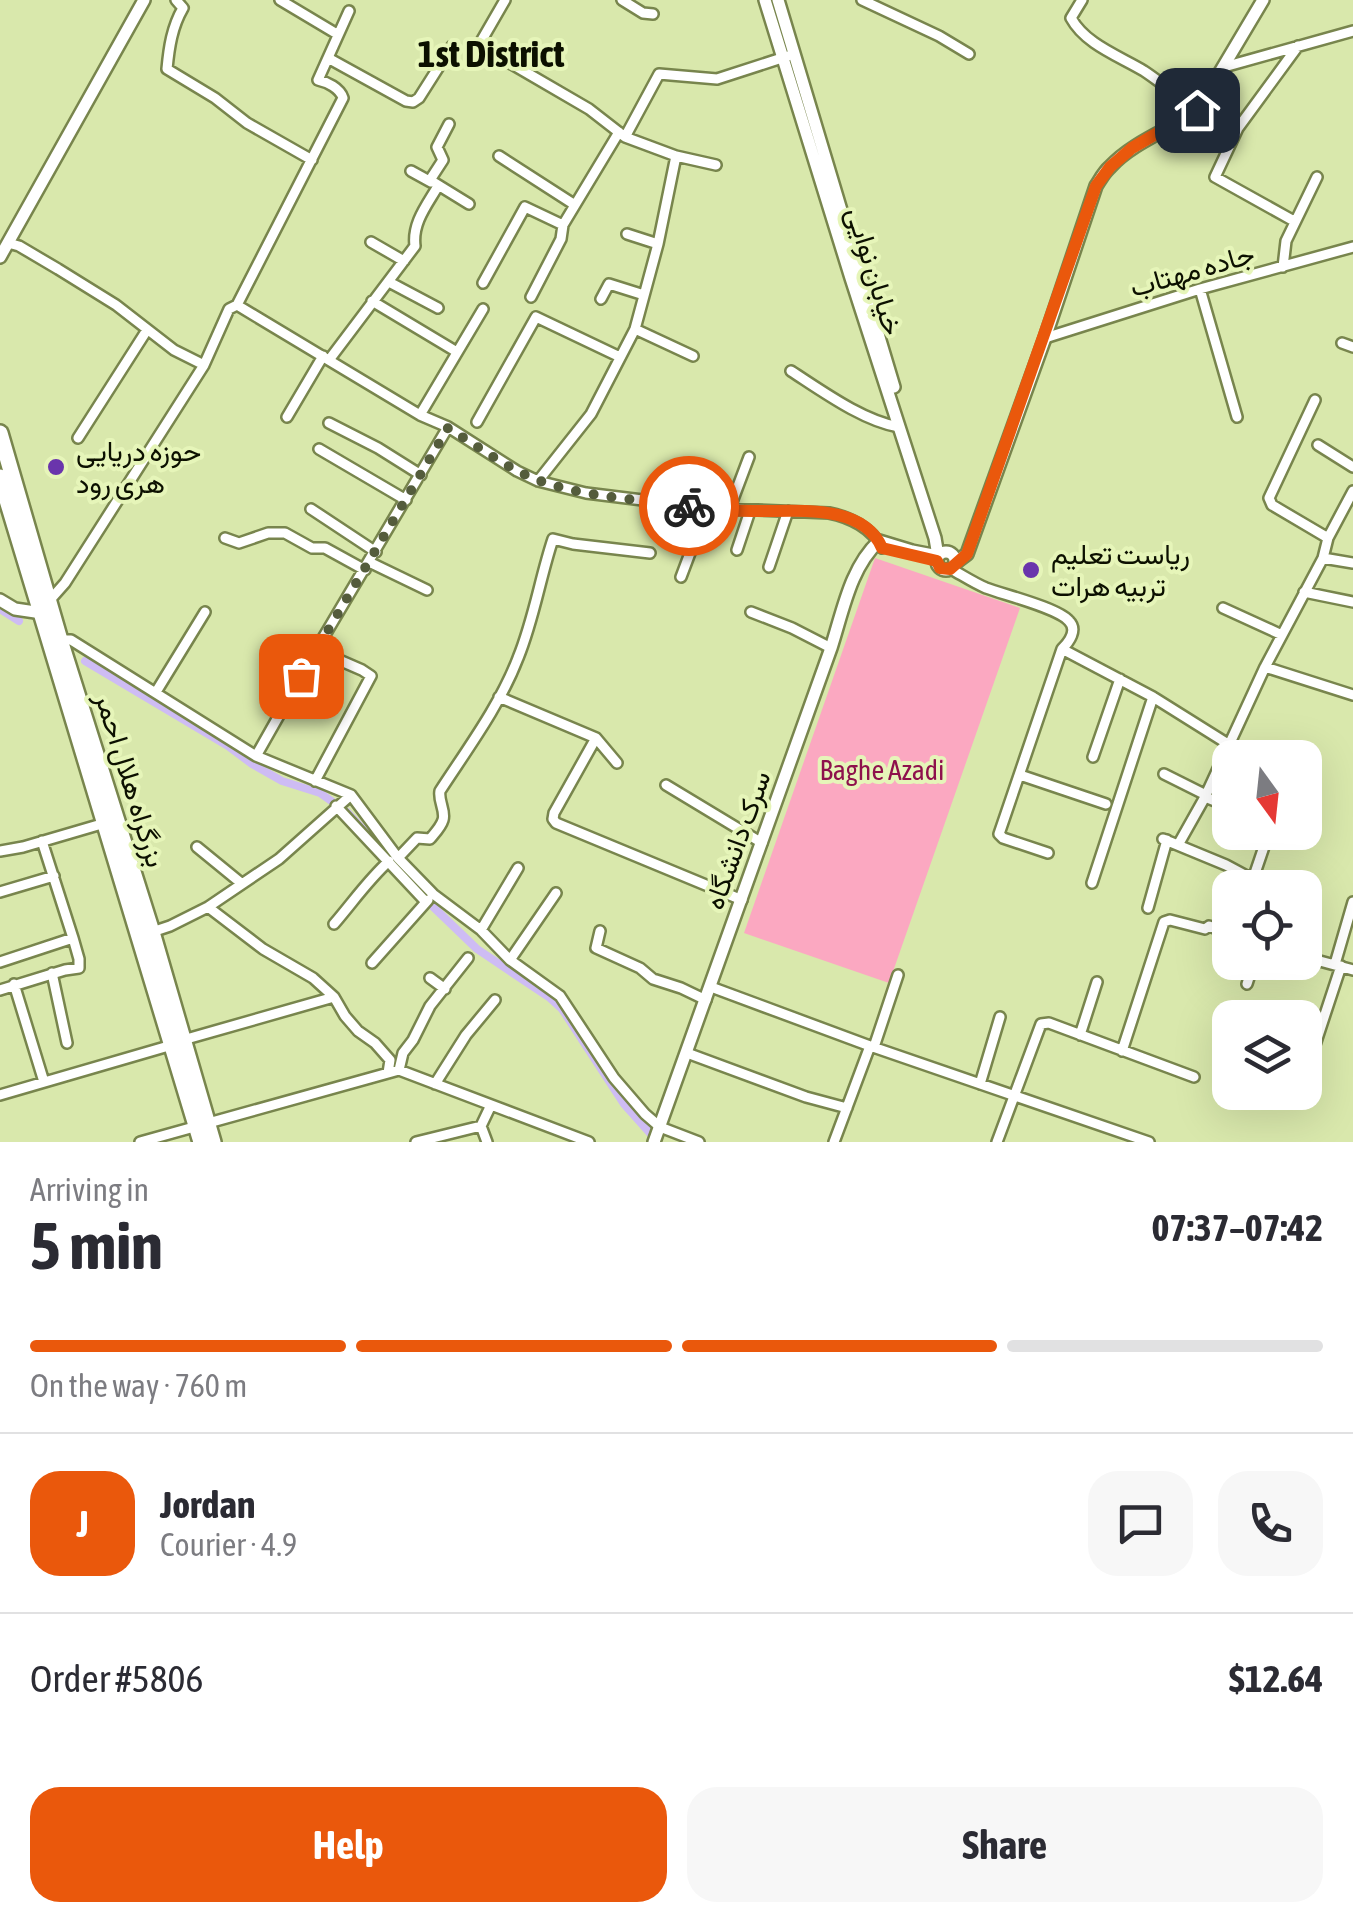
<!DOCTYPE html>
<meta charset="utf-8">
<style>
:root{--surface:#fff;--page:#f7f7f7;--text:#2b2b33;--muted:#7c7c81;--line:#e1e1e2;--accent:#ea580c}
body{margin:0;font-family:"Asap Condensed",Vazirmatn,sans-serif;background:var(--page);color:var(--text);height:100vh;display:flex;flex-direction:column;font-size:38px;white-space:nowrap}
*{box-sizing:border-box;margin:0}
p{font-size:32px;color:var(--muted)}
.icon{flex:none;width:55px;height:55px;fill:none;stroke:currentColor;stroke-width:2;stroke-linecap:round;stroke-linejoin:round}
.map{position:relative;height:1142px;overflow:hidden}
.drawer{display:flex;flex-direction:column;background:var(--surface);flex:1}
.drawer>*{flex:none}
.needle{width:65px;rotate:165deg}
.controls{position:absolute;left:1212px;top:740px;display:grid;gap:20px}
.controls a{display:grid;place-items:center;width:110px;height:110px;border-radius:20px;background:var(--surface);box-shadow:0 10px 40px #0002;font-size:50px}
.pin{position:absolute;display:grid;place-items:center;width:85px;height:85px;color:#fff;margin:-42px;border-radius:20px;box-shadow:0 5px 15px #0006}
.courier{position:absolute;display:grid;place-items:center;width:100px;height:100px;margin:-50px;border:8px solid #ea580c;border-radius:50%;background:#fff;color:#222;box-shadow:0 2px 12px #0007}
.summary em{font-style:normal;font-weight:700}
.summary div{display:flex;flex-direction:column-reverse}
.summary{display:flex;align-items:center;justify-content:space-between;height:170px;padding:0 30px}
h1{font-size:65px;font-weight:700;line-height:75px}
.bar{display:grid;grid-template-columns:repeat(4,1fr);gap:15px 10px;align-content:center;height:120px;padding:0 30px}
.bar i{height:12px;border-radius:8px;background:var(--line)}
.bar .active{background:var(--accent)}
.bar p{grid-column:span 4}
.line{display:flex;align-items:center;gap:25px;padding:0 30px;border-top:2px solid var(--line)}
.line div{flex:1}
.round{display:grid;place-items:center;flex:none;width:105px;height:105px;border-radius:30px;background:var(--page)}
.cta{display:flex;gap:20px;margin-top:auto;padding:20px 30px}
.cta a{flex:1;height:115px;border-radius:30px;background:var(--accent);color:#fff;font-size:40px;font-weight:700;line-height:115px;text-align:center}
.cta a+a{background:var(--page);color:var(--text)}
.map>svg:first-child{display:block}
.green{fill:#fba8c1}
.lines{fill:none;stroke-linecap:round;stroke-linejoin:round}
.canal{stroke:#cebcf4;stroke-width:8}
.minor-casing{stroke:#78854d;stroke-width:14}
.tertiary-casing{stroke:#78854d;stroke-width:16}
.trunk-casing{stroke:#78854d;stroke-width:20}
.minor{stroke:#fff;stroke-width:9}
.tertiary{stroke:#fff;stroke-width:11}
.trunk{stroke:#fff;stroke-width:15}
.done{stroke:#545c3c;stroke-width:10;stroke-dasharray:0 18}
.route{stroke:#ea580c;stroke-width:12}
.poi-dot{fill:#6a35ac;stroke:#e6f5b9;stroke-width:4}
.labels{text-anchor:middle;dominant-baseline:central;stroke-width:8;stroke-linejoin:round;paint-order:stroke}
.street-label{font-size:28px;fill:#0c1000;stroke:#e6f5b9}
.poi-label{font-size:28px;fill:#0c1000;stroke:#e6f5b9;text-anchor:start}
.park-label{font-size:28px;fill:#8e114c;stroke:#e6f5b9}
.district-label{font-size:38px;font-weight:bold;fill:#0c1000;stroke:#e6f5b9}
</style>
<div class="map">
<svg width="1353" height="1142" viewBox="0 0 1353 1142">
<rect width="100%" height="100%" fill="#d9e8ac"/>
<path class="green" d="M875,558L1020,608L889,983L744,933Z"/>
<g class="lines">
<path class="canal" d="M0,609L19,621
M85,661L228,746L252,764L282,781L320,793L347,812L372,839
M424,898L477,949L550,998L562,1009L624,1104L657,1141"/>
<g class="minor-casing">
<path id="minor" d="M176,0L183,8C172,27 169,47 167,69L215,98L247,123L312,160
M280,0L337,34
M505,0L479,45L589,109L625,137
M622,0L643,13L653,14
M862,0L939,36L969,54
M1082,0L1071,18C1085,44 1119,56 1144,71C1162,83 1179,97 1197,111
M328,58L406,101L413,102L419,98L452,46
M1224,67L1353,31
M449,124L437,147L443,160L430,180L469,204
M499,156L575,205
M676,156L716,165
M411,171L431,182
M1294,221L1215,177L1238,128L1298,46
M627,234L658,244
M371,242L404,261
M8,243L19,246L58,269L116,305L174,350L204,365
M1283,267L1286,241L1317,177
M389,282L438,308
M483,283L525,207L563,225
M1200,289L1237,417
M531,297L561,239L563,225L619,132
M601,299L609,284L644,295
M372,301L457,352
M237,305L420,415L448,427L517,471L538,481L586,493L707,508L829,513C850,517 872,528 882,548
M635,329L693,356
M1045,338L1200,289L1353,247
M1342,343L1353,347
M329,360L415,246C412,223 427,205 438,186
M791,371C822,391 863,421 899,427
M1315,400L1269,498L1272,505L1328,538
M420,415L483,309
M287,417L323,356
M477,422L536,317L620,357
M329,423L378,448L421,475
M78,438L147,330
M1318,445L1353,467
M319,449L406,500
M538,481L591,414L635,329L658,244L676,156L625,137L659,74L717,79L788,56
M311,509L376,552
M729,510L749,457
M225,538L239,543L268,533H285L312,548H325L365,570
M737,550L750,511
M1323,558L1353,563
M369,562L427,590
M769,567L788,511
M951,569C962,575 974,583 986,588C1005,595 1058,608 1069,621C1078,630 1069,642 1062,649L1153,697L1228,744
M681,577L707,508
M1304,592L1353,602
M49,601L65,583L204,365L229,309L237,305L343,98C340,88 327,82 318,80L349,11
M1223,608L1282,635
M751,612L792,628L831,648
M60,640H71L256,756L351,795L398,858L433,894L481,930L510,960L560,996L614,1078L645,1114L660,1127L699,1142
M1265,667L1353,695
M156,692L205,612
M499,697L596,738L617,763
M596,738L554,813L553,819L556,823L742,900
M1226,750L1250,758
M256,756L316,650L448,427
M1093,757L1120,679
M1164,774L1206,795
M1020,775L1106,804
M315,781L371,676L362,670L316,650
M666,785L762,843
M1205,797L1230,807
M336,806L426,902
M1163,839L1226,865L1269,888
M1178,845L1205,797L1265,667L1323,558L1328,538L1353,491
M197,847L241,883
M0,851L23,847L105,823
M1048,853L1003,838L999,834L1062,649
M398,858L417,838L430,839C434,834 441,827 443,820C446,811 438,801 440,791C468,748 500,705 518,658C534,619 540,578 553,539L573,544L650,553
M1253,879L1269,832
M1092,883L1153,697
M0,892L54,876
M208,907L263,949L313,978L334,997L345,1016L358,1031L375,1043L390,1060L388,1073
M1148,908L1167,840
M334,924C353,902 368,880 389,861
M481,930L518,868
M600,931L596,948L640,968L653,979L681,988L706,1000
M152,932L170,926L208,907L279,859L351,795
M1305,957L1353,970
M510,960L556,893
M0,962L73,938
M372,963L428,900
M1335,964L1353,902
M52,973L67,1043
M430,978L445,989
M14,984L44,1082
M1247,984L1254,962
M711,987L870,1046L1149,1142
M0,990L65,970L79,968V959L73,938L42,841
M1080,1035L1097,982
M183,1040L334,997
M874,1047L898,975
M1122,1051L1164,922L1170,920L1205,929L1209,926L1230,934
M687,1053L806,1097L847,1108
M1311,1057L1341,966
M399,1070L403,1053L413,1040L430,1006L468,958
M435,1084L466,1035L495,1000
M980,1084L1000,1017
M0,1095L172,1045
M481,1126L487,1142
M140,1142L399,1070L589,1142
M416,1142L481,1126L491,1105
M834,1142L870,1046
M997,1142L1041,1024L1049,1023L1194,1077"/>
</g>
<g class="tertiary-casing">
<path id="tertiary" d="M778,0L894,387
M0,257L144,0
M937 561a9 9 0 1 1 18 0a9 9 0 1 1-18 0Z
M955,563L967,554L1045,338L1096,186C1100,180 1104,172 1110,167C1133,142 1169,130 1197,111L1263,0
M0,600L15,609L42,613
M654,1142L831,648C843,611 850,568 879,541L912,551L938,556L935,538L851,278L765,0"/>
</g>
<g class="trunk-casing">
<path id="trunk" d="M0,433L60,640L152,932L213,1142
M0,477L201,1142"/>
</g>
<use href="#minor" class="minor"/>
<use href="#tertiary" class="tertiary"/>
<use href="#trunk" class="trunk"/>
</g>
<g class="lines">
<path class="done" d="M301,676L448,428C476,445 505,467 535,479C584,498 638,499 689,506"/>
<path class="route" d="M689,506C710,509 731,511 753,511C793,512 862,502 882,548L937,561L940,568L950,569L967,554L1096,186L1110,167L1132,148L1197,110"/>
</g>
<g class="poi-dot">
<circle cx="56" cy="467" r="10"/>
<circle cx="1031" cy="570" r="10"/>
</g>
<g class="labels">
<g class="street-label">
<text transform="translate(1192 270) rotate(-16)">جاده مهتاب</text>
<text transform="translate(875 271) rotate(73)">خیابان نوایی</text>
<text transform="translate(131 780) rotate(73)">بزرگراه هلال احمر</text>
<text transform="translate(737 840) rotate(-70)">سرک دانشگاه</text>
</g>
<g class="poi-label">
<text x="76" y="451">حوزه دریایی<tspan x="76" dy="32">هری رود</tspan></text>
<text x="1051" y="554">ریاست تعلیم<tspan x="1051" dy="32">تربیه هرات</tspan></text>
</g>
<g class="park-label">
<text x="882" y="770">Baghe Azadi</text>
</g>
<g class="district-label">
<text x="491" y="53">1st District</text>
</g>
</g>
</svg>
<div class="controls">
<a><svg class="needle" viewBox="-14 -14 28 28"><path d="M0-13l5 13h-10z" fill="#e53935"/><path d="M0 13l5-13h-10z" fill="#7c7c81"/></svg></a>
<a><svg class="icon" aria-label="locate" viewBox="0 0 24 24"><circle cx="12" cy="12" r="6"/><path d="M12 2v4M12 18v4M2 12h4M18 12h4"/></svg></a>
<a><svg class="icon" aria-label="layers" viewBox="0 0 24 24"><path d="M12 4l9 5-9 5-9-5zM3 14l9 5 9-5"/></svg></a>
</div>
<div class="pin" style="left:301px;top:676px;background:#ea580c"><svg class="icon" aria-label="bag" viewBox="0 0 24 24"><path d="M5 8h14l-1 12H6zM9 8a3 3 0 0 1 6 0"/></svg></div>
<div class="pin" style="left:1197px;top:110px;background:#1f2937"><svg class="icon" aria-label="home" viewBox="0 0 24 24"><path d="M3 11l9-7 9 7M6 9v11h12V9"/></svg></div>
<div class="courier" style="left:689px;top:506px"><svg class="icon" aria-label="bike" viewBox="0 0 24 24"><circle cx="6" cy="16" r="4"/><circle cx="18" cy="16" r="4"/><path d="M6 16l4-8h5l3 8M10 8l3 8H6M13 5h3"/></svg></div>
</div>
<section class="drawer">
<div class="summary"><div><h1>5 min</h1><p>Arriving in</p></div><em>07:37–07:42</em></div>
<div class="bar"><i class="active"></i><i class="active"></i><i class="active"></i><i></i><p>On the way · 760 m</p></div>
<div class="line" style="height:180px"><b class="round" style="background:var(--accent);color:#fff">J</b><div><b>Jordan</b><p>Courier · 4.9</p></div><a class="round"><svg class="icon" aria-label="chat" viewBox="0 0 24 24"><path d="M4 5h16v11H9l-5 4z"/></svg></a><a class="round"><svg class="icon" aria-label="phone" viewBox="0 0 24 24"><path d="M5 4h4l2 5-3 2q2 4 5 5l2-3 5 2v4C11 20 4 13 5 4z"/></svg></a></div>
<div class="line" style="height:130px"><div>Order #5806</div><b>$12.64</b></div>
<div class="cta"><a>Help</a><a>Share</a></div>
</section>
